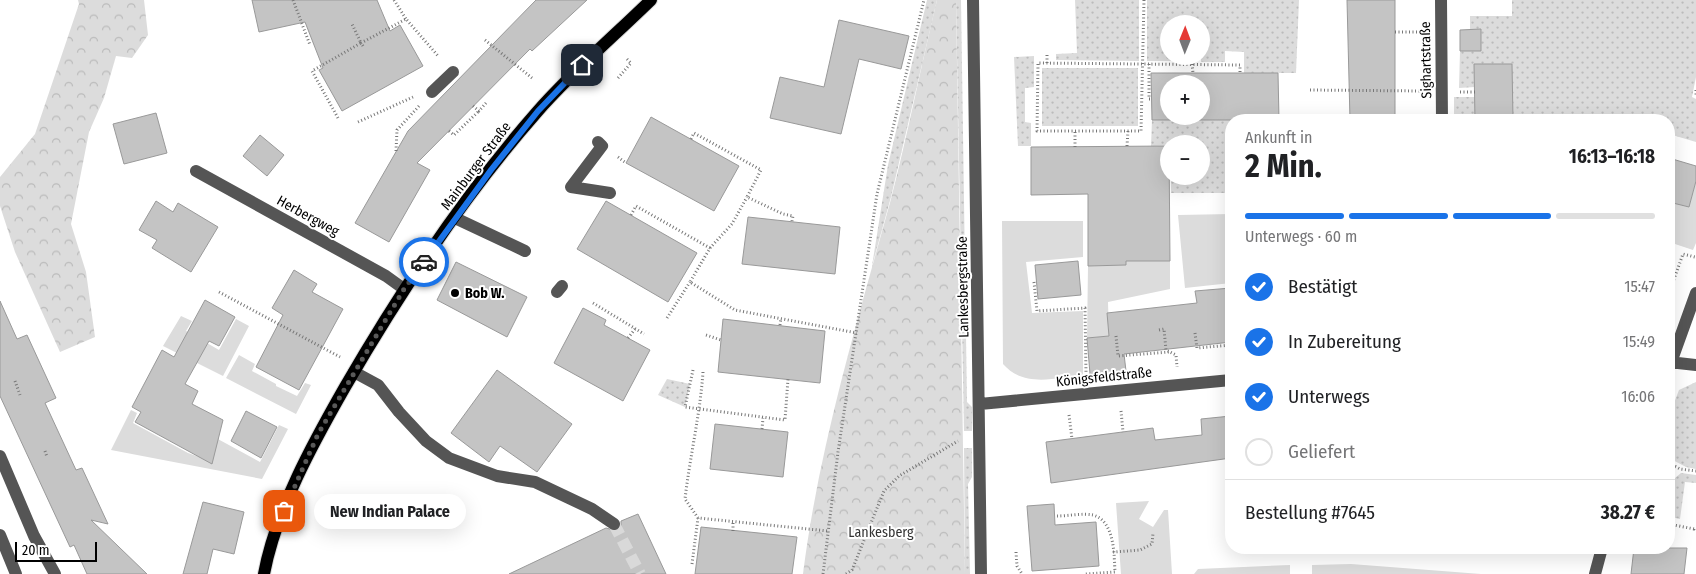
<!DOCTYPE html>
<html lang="de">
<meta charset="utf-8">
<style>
:root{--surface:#fff;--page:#f6f6f6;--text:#202124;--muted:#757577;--line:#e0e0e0;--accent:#1a73e8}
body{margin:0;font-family:"Fira Sans Condensed",sans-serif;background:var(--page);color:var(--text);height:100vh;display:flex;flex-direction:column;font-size:19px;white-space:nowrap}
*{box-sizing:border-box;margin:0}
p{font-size:16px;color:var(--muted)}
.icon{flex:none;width:28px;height:28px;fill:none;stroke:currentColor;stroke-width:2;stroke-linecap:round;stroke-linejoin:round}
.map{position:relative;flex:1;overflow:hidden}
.side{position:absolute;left:1225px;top:114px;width:450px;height:440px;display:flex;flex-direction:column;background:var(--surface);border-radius:20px;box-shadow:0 5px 20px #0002}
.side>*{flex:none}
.needle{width:32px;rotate:1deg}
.tools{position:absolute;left:1160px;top:15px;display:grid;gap:10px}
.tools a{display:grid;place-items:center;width:50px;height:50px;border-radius:50%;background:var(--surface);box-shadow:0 5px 20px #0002;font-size:25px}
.scale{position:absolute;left:15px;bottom:12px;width:82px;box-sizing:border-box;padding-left:5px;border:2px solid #000;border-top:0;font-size:14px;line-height:18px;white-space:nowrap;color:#000;-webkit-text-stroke:4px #fff;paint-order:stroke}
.pin{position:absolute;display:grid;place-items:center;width:42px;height:42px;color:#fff;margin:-21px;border-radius:10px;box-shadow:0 2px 8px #0006}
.courier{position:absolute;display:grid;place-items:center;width:50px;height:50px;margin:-25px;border:4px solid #1a73e8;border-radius:50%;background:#fff;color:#222;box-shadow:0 1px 6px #0007}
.bubble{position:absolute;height:35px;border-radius:18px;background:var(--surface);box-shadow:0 5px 20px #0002;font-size:16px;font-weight:700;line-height:35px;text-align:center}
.head em{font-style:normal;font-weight:700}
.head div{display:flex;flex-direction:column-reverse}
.head{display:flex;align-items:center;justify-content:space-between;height:85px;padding:0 20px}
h1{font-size:32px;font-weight:700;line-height:38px}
.bar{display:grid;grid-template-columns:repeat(4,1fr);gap:8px 5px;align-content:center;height:60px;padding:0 20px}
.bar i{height:6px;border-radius:4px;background:var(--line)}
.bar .active{background:var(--accent)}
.bar p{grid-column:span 4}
.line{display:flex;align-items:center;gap:12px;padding:0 20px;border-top:1px solid var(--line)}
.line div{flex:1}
ol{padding:0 20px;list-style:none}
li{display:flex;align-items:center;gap:15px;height:55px}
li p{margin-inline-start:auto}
li .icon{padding:5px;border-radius:50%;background:var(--accent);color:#fff;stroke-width:4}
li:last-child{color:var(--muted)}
li i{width:28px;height:28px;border:2px solid var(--line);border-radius:50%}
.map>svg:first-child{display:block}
.grass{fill:url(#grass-dots)}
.forest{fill:url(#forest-crowns)}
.garden{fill:#dcdcdc}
.building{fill:#c4c4c4;stroke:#999;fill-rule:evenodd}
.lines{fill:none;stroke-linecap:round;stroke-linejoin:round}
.minor-tunnel{stroke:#d9d9d9;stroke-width:12;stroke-dasharray:12 6;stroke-linecap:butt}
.major-casing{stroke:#dbdbdb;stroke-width:14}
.path{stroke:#777;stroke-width:3;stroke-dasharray:1 2.5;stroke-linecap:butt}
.minor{stroke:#555;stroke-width:12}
.major{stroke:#000;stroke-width:12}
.done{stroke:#595959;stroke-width:5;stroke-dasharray:0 9}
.route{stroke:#1a73e8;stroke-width:6}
.poi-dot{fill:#000;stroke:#fff;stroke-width:2}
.labels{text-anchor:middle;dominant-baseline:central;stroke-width:4;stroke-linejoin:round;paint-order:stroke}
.street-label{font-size:14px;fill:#000;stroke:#fff}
.poi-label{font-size:14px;font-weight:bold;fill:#000;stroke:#fff;text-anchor:start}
.park-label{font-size:14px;fill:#333;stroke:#fff}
</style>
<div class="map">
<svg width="1696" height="574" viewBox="0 0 1696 574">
<defs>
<pattern id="grass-dots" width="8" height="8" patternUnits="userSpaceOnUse" patternTransform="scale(1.25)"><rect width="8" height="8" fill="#dcdcdc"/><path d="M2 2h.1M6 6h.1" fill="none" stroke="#bbb" stroke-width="1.8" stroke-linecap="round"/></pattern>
<pattern id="forest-crowns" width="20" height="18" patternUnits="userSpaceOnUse" patternTransform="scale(1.25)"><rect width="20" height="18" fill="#dcdcdc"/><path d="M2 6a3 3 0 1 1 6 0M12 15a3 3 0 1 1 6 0" fill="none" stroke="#bbb"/></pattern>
</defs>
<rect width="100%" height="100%" fill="#fff"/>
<path class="grass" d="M927,0H937L891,197L872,266L888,165Z
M956,0H961L967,402L972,407V431H964Z
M1075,0H1139V61L1056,60V54L1077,53Z
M1147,0H1299L1296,73H1244V52L1225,51V62H1201V24H1169V56H1183V61H1147Z
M1512,0H1696V77L1692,97L1696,99V142L1669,134V120H1609L1589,116L1588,120H1513L1511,64H1475V87L1459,88L1460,51H1481L1470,30V16H1512Z
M1034,56V87L1025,88V122L1031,123V146H1018L1014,57Z
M1042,68H1138V126H1042Z
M1454,97H1475V120H1454Z
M1152,120H1279H1231V193H1171V176H1201V144L1151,146Z
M667,379L690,384L685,407L658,395Z
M1696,382V469L1686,467L1669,458V416L1679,390Z
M964,448H972V477L968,484L970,574H965Z
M1681,473L1696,475V483L1685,482L1680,519L1671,517L1669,514L1675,478Z"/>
<path class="forest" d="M78,0H144L148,35L132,58L116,56L104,98L89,132L71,224L86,272L95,337L60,352L15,252L0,206V177L35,134L79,4Z
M937,0H956L965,574H803C819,446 857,323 891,199C908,133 921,66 937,0Z"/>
<path class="garden" d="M1696,181V243L1693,250L1669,242V202L1689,207Z
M1231,214V283L1185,288L1178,215Z
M1002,221H1083V257L1026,262L1032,313L1083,311V375C1055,378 1024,388 1003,364Z
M1126,261H1170V289L1108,302L1109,336L1087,338L1088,266L1126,265Z
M181,316L192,321L186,331L219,350L236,319L249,326L223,376L163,346Z
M239,355L255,364L252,371L276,384V386L297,396L305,383L311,385L296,414L226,378Z
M131,410L137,413L133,423L188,453L205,459L216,438L260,462L279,425L288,429L262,479L111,450Z
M1149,501L1139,519L1153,527L1164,510H1168L1172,574H1121L1116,503Z
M1351,564L1481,574H1312V565Z
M1290,565V574H1194L1198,569Z"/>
<path class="building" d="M252,0H377L390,31L400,25L423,66L342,111L319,70L323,68L305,22L259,32Z
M536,0H587L532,51L530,49L417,163L430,170L389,242L355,223L408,131Z
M1347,0H1395V120H1350Z
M839,20L909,36L901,69L859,59L841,134L770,118L780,77L824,87Z
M1481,29V51H1460V30Z
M1474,64H1512L1513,120H1475Z
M1151,73H1278L1279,120H1152ZM1169,84H1201V116H1169Z
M156,113L167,153L124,164L113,124Z
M651,117L739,166L714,211L626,163Z
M260,135L284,155L267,176L243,156Z
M1169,146L1170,261H1126V265L1088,266V194L1031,195V147Z
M1669,158L1696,166V181L1689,207L1669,202Z
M156,201L173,212L178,203L218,227L191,272L152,248L157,240L139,230Z
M606,201L697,253L668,302L577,249Z
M748,217L840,227L835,274L742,264Z
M1078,261L1081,295L1038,299L1035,265Z
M456,262L527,297L507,337L437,300Z
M294,270L317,284L312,292L343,309L299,390L256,367L283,315L272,308Z
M1231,288V342L1124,354L1126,371L1090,374L1087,338L1109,336L1107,313L1197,303L1195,291Z
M205,300L235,317L219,346L209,341L185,384L198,391L192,404L223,420L212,464L135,422L141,412L132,407L162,350L174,357Z
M0,301L17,339L27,335L56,398L45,403L76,470L82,468L108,524L91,520L147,574H87L74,545L70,547L0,396Z
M583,308L606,320L604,325L650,350L623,401L554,363Z
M723,319L825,331L820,383L718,372Z
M497,370L572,424L537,472L500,446L489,462L451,433Z
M246,411L277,427L261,458L231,441Z
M1231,416V458L1051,483L1046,442L1153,428L1155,440L1202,435L1201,419Z
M715,424L788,432L783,477L710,469Z
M203,502L244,512L234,554L213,549L207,574H183Z
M1054,504L1055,525L1096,522L1099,566L1032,571L1027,506Z
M638,514L666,574H509L606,528L617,531L621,528V521Z
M701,527L797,537L792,574H695Z
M1634,548H1687L1684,574H1631Z"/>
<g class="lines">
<path class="minor-tunnel" d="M614,524L640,574"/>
<g class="major-casing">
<path id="major" d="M264,574C276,510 313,443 345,387C400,292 465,194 537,112C572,72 613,37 651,0"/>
</g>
<path class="path" d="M293,0L310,45
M394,0L406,19
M1144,0L1141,131H1037L1038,63L1240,65V73
M1395,32H1422
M485,40L532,78
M363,46L361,43L406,19L439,57
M1047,55V63
M1149,64V99H1151
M1192,64L1193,73
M618,78L631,63L626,58
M1310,90L1422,91
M1696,90V96
M1460,92H1475
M473,106L479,111L486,103
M338,118L312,71L361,43L352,24
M358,122L413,97
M449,131L454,135L479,111
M691,139L694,133L761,170L747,197L783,214L793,216L792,221
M1127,146L1128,131
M1075,147V130
M396,151L397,130L420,105
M618,157L626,163
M631,215L636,206L710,248L690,282L735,310L857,333
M710,248L732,224L747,197
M1034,282L1037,311L1085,308L1086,373
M219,292L340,357
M1669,293L1683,254L1695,257
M593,303L644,334
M667,318L690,282
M780,325L781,318
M1159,330L1164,329L1166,350L1176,355L1177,367
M1195,333L1197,348L1231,345
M706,335L721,340
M1116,336L1118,356L1169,352
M628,338L635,329
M693,370L685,407L785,420L788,379
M703,372C700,415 690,456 685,499L698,518L828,531
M15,381L20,395
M1121,411L1123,432
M1069,415L1072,439
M1227,417V409H1231
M762,429L763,418
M45,451L47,457
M1669,463L1680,469L1696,471
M1669,493L1674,465
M1057,516C1068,516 1083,513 1093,515C1115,521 1114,555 1115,572L1085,574
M1669,524L1694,529V527
M733,531V522
M1016,552L1017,566L1022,574
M1113,552L1140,550L1152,544L1153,533
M692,564L698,518
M823,574L838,452L877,194L924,0
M846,574L852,570L884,491L899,476L958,441"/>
<path class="minor" d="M973,0L981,574
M1441,0L1442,120
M432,92L453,72
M598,142L602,146L571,187L610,193
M196,171L386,276L404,289
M455,218L525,251
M557,292L562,286
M1669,362L1696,365
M1669,368L1696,293
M354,372L378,385L399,412L426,441L449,458L497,476L535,482L592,509L614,524
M980,404L1231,380
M0,456L34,536L55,574
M0,535L16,574
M1595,574L1602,548"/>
<use href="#major" class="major"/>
</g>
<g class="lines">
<path class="done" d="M284,511L318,434L404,289L424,262"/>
<path class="route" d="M424,262L491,170L538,111L582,65"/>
</g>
<circle class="poi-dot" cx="455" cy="293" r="5"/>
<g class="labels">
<g class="street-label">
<text transform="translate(1426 60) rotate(-91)">Sighartstraße</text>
<text transform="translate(476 166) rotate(-53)">Mainburger Straße</text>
<text transform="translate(308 216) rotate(29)">Herbergweg</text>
<text transform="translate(963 287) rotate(-91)">Lankesbergstraße</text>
<text transform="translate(1104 377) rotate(-6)">Königsfeldstraße</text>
</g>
<g class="poi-label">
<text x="465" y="293">Bob W.</text>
</g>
<g class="park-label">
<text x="881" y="532">Lankesberg</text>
</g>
</g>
</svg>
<div class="tools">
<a><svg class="needle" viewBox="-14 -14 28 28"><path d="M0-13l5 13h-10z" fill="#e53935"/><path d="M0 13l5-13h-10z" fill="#757577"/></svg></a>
<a>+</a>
<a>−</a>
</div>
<div class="scale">20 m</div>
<div class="pin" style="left:284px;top:511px;background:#ea580c"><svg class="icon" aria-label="bag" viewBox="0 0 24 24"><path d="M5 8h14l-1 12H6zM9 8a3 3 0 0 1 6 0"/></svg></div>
<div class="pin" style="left:582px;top:65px;background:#1f2937"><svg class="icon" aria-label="home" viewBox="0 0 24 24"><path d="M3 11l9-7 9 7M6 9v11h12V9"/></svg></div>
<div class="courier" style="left:424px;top:262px"><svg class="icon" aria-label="car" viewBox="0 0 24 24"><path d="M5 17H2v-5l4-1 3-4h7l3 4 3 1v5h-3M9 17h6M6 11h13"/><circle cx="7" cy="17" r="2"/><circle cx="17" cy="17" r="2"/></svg></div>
<div class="bubble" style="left:314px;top:494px;width:152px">New Indian Palace</div>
<section class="side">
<div class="head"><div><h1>2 Min.</h1><p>Ankunft in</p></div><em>16:13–16:18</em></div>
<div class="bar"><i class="active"></i><i class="active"></i><i class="active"></i><i></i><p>Unterwegs · 60 m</p></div>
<ol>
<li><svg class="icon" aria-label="check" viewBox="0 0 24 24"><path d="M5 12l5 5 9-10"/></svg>Bestätigt<p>15:47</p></li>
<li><svg class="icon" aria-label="check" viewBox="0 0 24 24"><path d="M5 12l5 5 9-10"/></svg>In Zubereitung<p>15:49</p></li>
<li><svg class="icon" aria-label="check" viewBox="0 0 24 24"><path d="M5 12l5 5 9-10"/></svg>Unterwegs<p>16:06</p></li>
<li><i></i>Geliefert</li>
</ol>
<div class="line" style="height:65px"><div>Bestellung #7645</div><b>38.27 €</b></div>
</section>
</div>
